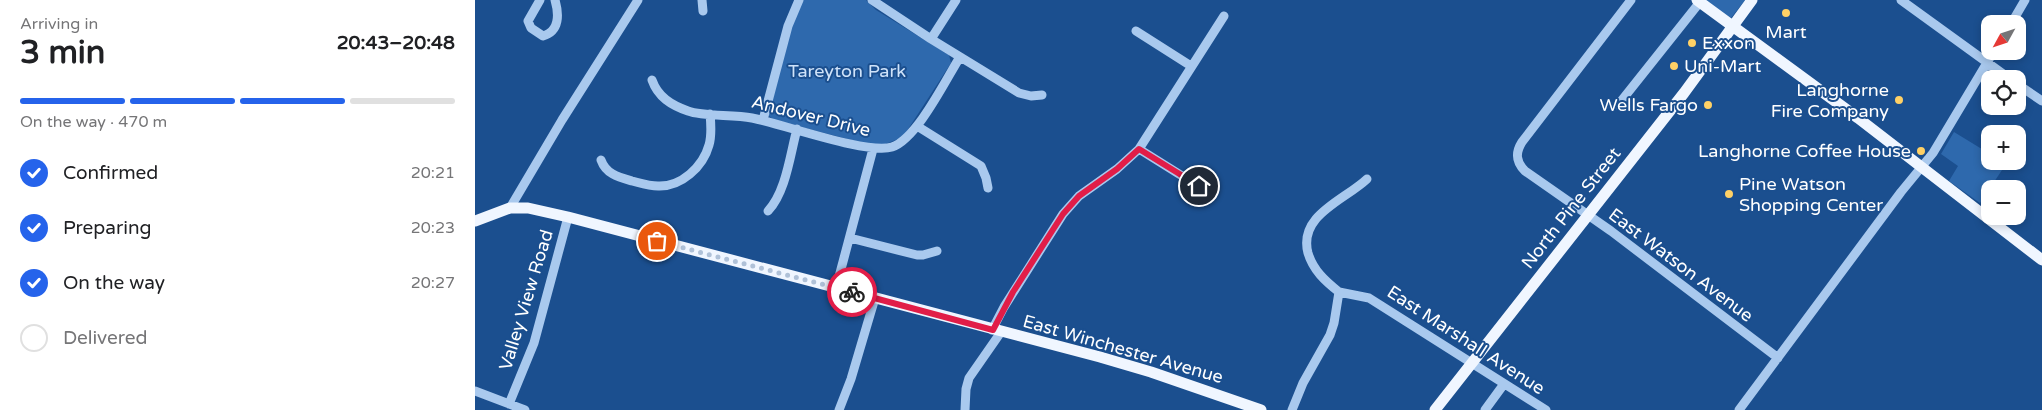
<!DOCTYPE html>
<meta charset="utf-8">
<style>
:root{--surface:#fff;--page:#f2f2f2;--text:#202124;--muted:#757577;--line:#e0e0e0;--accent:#2563eb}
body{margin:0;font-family:"Varela Round",sans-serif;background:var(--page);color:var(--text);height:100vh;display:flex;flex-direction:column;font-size:19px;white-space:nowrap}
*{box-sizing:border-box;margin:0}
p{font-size:16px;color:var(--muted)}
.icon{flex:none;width:28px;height:28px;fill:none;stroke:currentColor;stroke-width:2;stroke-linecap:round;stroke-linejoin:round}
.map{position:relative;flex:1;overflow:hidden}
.panel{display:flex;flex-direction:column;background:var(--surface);width:475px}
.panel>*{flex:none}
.needle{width:32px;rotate:230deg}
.buttons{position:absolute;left:1506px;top:15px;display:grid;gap:10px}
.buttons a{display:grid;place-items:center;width:45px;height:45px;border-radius:10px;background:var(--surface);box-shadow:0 2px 8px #0003;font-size:25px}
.pin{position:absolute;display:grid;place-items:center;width:42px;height:42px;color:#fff;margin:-21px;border:2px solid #fff;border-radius:50%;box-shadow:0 1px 5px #0007}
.courier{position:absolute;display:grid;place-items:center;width:50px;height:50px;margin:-25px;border:4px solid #e11d48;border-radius:50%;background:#fff;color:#222;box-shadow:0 1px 6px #0007}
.overview em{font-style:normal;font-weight:700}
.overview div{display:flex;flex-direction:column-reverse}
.overview{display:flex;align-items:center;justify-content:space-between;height:85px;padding:0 20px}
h1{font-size:32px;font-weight:700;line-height:38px}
.bar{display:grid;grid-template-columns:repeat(4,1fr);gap:8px 5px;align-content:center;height:60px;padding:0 20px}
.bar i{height:6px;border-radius:4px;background:var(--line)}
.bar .active{background:var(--accent)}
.bar p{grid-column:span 4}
ol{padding:0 20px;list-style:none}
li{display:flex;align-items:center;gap:15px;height:55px}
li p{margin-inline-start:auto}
li .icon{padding:5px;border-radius:50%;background:var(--accent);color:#fff;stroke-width:4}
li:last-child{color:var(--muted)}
li i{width:28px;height:28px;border:2px solid var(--line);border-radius:50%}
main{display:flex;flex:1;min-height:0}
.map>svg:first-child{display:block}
.green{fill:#2e69ad}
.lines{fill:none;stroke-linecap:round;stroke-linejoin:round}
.minor{stroke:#a9c9ee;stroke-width:9}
.major{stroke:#f0f6ff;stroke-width:11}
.done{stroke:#afc1d8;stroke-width:5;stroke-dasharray:0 9}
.route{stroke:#e11d48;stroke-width:6}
.poi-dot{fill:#ffd166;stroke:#1b4f8f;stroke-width:2}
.labels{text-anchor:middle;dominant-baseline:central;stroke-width:4;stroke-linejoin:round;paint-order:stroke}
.poi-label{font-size:18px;fill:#fff;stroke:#1b4f8f;text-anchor:start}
.park-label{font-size:18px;fill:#cfe3fa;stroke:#1b4f8f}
.street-label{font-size:18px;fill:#fff;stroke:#1b4f8f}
</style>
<main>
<section class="panel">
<div class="overview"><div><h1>3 min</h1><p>Arriving in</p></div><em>20:43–20:48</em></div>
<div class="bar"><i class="active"></i><i class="active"></i><i class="active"></i><i></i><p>On the way · 470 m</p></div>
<ol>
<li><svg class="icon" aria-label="check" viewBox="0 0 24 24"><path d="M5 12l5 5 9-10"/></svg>Confirmed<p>20:21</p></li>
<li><svg class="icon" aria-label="check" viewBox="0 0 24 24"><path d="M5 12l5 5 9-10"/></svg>Preparing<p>20:23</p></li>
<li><svg class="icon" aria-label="check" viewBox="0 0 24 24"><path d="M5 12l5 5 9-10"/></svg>On the way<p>20:27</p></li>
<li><i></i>Delivered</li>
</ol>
</section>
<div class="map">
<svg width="1567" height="410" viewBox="0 0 1567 410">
<rect width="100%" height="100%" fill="#1b4f8f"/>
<path class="green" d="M327,0H391L401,10L474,55L476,63L428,137L408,145H396L299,120L294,116L293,112L313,36Z
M1228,0H1270L1256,18Z
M1479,132L1515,154V161H1527L1531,164L1505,203L1474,181L1483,166L1466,154Z"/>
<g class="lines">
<path class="minor" d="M65,0L53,21L56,28L68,36C85,31 84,14 80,0
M227,0L228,11
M397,0L456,39L544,93L556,96L567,95
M1156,0L1047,142C1040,153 1041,162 1050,171L1136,231L1303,358
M1426,0L1535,79
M1536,24L1550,0
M661,31L716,66
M456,39L481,0
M177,80C183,97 196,105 213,111C229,117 258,114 277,118C308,124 393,155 417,147C442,139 471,79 485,57
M1542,84L1567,101
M1143,105L1225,2
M288,120L313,26L324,0
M442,126L506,166L511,178L513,188
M664,149L728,189
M126,160C131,174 143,177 157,181C165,183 174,186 183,186C206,187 228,167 234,145C237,135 236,124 235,114
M35,208L87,120L163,0
M293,211C311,192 315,155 322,129
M375,238L442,255H448L462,251
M361,288L398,149
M864,292L894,298L1071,410
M517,330L529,307L588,214L604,196L642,169L664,149L749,16
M0,391L50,410
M34,404L59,343L93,217
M364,410L376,379L400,298
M490,410L491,389L494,378L526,332
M817,410L828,383L855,335L859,323L864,292C850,281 838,270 833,253C823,215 870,200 892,179
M1010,410L1029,384
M1264,410L1426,192L1458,153L1519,51"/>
<path class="major" d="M1222,0L1383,118L1567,260
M0,221L35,208H53L93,217L625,357L676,372L786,410
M960,410L1209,93L1277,0"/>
</g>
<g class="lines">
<path class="done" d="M182,241L377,292"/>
<path class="route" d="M377,292L518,330L538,292L588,214L604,196L642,169L664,149L724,186"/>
</g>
<g class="poi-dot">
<circle cx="1311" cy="13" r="5"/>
<circle cx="1217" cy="43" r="5"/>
<circle cx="1199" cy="66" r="5"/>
<circle cx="1424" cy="100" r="5"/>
<circle cx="1233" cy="105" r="5"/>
<circle cx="1446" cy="151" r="5"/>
<circle cx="1254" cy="194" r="5"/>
</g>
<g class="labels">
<g class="poi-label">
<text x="1311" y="32" text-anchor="middle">Mart</text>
<text x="1227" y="43">Exxon</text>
<text x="1209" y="66">Uni-Mart</text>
<text x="1414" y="90" text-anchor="end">Langhorne<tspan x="1414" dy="21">Fire Company</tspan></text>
<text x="1223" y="105" text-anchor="end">Wells Fargo</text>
<text x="1436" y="151" text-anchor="end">Langhorne Coffee House</text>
<text x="1264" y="184">Pine Watson<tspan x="1264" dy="21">Shopping Center</tspan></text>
</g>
<g class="park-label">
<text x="372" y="71">Tareyton Park</text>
</g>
<g class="street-label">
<text transform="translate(336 116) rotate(14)">Andover Drive</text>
<text transform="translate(1096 208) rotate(-52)">North Pine Street</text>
<text transform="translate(1206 265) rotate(37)">East Watson Avenue</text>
<text transform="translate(51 300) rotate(-73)">Valley View Road</text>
<text transform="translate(991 340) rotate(33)">East Marshall Avenue</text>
<text transform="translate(648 349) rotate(16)">East Winchester Avenue</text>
</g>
</g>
</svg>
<div class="buttons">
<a><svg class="needle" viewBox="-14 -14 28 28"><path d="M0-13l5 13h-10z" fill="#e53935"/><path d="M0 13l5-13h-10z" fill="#757577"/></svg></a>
<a><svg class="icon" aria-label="locate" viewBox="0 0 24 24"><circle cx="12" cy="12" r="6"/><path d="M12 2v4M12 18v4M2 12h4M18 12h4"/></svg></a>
<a>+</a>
<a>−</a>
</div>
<div class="pin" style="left:182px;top:241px;background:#ea580c"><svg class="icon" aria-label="bag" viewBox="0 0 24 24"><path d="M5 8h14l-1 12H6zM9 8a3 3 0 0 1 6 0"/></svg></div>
<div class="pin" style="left:724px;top:186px;background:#1f2937"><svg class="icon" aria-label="home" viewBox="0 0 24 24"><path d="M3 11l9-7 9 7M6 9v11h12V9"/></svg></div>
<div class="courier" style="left:377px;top:292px"><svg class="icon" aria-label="bike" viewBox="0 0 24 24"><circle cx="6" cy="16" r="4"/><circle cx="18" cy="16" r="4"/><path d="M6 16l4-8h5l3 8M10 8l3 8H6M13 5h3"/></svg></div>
</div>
</main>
